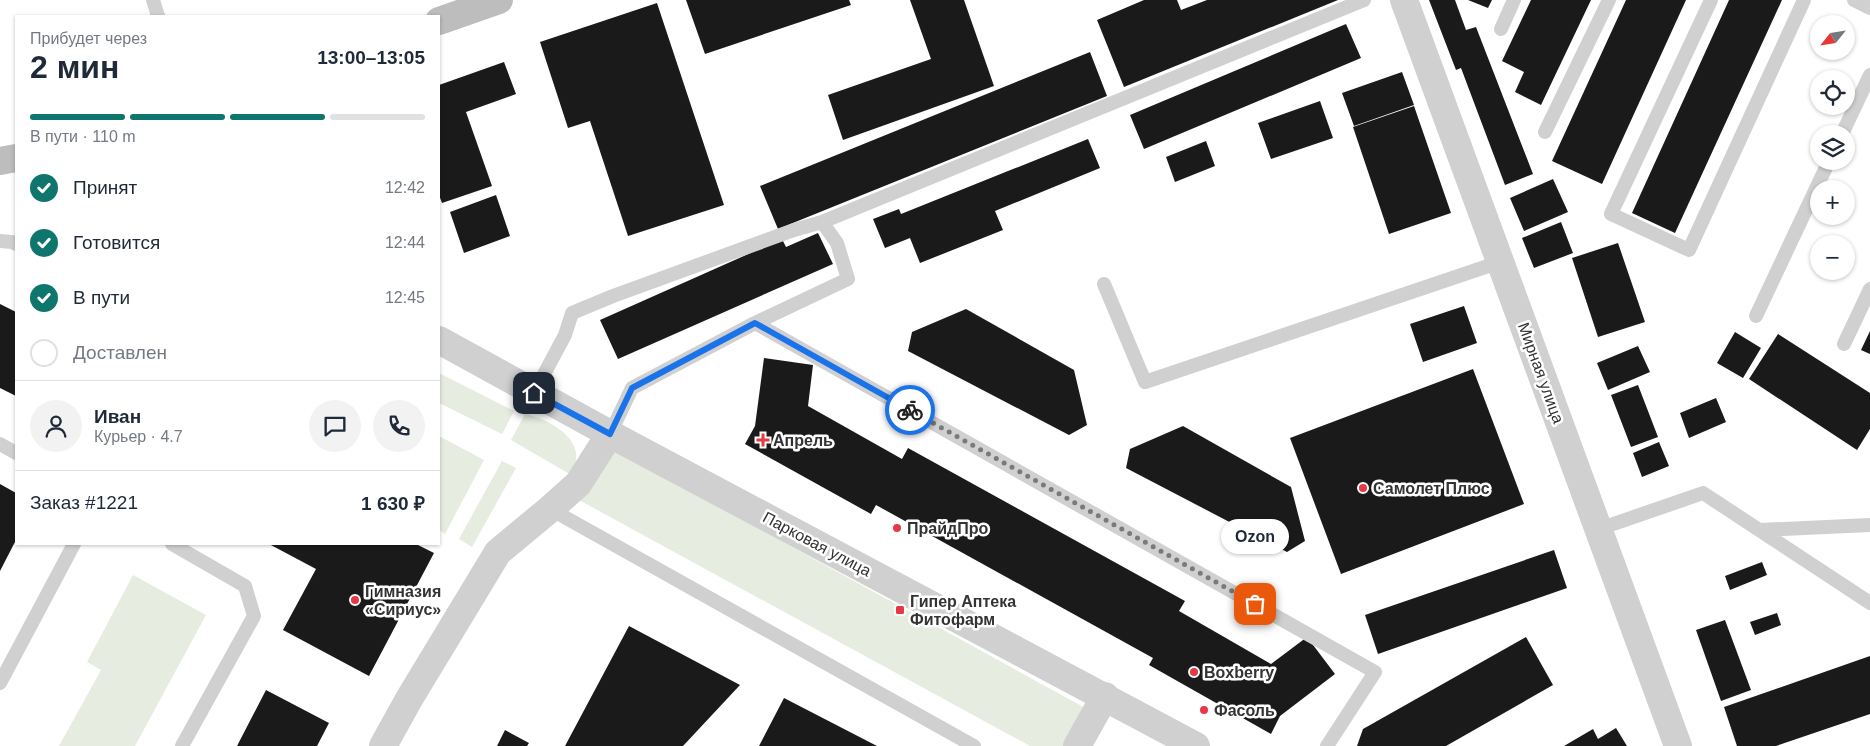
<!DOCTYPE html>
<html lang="ru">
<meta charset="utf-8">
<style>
:root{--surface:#fff;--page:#f2f2f3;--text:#1f2937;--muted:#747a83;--line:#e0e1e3;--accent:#0f766e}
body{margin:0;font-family:Arial,sans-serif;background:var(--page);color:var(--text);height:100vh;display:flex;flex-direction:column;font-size:19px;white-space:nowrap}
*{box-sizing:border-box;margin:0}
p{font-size:16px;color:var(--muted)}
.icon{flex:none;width:28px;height:28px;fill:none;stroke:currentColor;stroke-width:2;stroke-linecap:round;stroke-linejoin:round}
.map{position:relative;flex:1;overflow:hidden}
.sheet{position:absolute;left:15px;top:15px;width:425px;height:530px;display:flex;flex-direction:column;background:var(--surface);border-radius:0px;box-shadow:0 1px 4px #0004}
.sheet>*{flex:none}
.needle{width:32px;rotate:240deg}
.controls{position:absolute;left:1810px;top:15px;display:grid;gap:10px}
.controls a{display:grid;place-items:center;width:45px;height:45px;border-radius:50%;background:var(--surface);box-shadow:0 1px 4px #0004;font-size:25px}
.pin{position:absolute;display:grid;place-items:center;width:42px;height:42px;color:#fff;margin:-21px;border-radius:10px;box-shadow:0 2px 8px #0006}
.courier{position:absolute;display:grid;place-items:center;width:50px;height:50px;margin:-25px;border:4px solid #1a73e8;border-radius:50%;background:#fff;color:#222;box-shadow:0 1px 6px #0007}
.bubble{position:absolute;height:35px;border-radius:18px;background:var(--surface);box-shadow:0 1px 4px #0004;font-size:16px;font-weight:600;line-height:35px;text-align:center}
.summary em{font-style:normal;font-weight:600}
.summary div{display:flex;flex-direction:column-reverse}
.summary{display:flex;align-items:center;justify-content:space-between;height:85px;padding:0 15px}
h1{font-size:32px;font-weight:600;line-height:38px}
.bar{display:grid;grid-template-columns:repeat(4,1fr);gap:8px 5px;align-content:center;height:60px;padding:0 15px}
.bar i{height:6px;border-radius:4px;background:var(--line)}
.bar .selected{background:var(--accent)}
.bar p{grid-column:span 4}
.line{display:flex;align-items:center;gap:12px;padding:0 15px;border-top:1px solid var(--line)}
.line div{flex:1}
.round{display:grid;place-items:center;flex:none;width:52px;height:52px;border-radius:26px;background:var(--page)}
ol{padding:0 15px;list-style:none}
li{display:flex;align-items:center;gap:15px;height:55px}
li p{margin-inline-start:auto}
li .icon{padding:5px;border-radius:50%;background:var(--accent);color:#fff;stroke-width:4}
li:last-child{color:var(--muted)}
li i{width:28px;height:28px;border:2px solid var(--line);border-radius:50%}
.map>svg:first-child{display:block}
.green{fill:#e6ecdf}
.building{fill:#1a1a1a}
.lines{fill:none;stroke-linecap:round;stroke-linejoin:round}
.service{stroke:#d0d0d0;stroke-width:14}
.minor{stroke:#d0d0d0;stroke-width:28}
.secondary{stroke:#bdbdbd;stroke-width:28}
.done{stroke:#7a7a7a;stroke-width:5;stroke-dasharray:0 9}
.route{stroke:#1a73e8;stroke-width:6}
.poi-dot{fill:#e63946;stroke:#fff;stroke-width:2}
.labels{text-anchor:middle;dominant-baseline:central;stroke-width:5;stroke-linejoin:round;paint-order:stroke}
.street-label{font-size:16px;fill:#333;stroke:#fff}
.poi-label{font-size:16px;font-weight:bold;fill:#333;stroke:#fff;text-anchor:start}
</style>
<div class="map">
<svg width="1870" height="746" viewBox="0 0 1870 746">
<rect width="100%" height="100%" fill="#fff"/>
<path class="green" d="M439,373L514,411L502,434L439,403Z
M525,414C544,418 573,432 576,453C577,460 574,469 573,476L511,440Z
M439,436L484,460L445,534L439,530Z
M612,448L1087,709L1067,746H1030L579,500Z
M502,461L516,468L472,547L459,539Z
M133,575L206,615L135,746H59L101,670L87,662Z"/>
<path class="building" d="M686,0H849L851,5L705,54Z
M910,0H964L994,86L843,140L828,95L931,59Z
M1144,0H1177L1181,10L1207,0H1338L1124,87L1097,20Z
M1429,0H1455L1466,30L1476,27L1533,174L1505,185L1461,68L1456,70Z
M1468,0H1492L1488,8Z
M1531,0H1591L1541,105L1515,92L1524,72L1502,61Z
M1626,0H1686L1602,184L1552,161Z
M1729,0H1782L1675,233L1632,213Z
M657,3L724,205L628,236L590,121L568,128L540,42Z
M1346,24L1361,58L1144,149L1130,115Z
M1090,52L1107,96L778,229L760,186Z
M504,62L516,94L466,112L492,186L442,203L439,195V85Z
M1402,72L1414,105L1354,126L1342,93Z
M1320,101L1333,138L1271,159L1258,123Z
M1414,106L1451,213L1389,234L1353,127Z
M1088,139L1100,168L995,211L1003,230L920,263L910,238L885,248L873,219L899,209L901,214Z
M1206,141L1215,166L1175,182L1166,157Z
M1553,179L1568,212L1524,231L1510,198Z
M496,195L510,236L464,253L450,212Z
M1561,222L1573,253L1534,268L1522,238Z
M818,233L833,264L618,359L600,320L782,239L786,247Z
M1618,243L1645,322L1598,337L1572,258Z
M0,304L16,312V396L0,388Z
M1464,306L1477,343L1423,362L1410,324Z
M966,309L1074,370L1087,425L1069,435L908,351L912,332Z
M1870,331V354L1861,350Z
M1735,332L1761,348L1743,378L1717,363Z
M1778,334L1870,393V429L1857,450L1749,379Z
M1638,346L1650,372L1608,390L1597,363Z
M764,358L813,365L808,406L902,459L908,448L1185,601L1179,611L1271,664L1307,637L1335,674L1280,716L1271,734L1149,665L1153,658L876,505L871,514L745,444L755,426Z
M1473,369L1524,504L1341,574L1290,438Z
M1638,385L1658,437L1631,447L1611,395Z
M1716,398L1726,422L1689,438L1680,413Z
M1183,426L1291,487L1305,541L1287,552L1126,468L1130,449Z
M1659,442L1669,466L1642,477L1633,453Z
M0,484L16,493V540L0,571Z
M269,544H416L434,553L369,676L283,630L316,569Z
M1554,550L1567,588L1378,654L1365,615Z
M1762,562L1767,575L1730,590L1725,576Z
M1777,613L1781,625L1755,635L1750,622Z
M1725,620L1751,690L1721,701L1696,630Z
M629,626L740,685L683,746H565Z
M1526,637L1553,685L1446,746H1357L1363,729Z
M1870,656V714L1776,746H1737L1724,707Z
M266,690L329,723L317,746H237Z
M784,698L877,746H759Z
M1616,728L1627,746H1564L1593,729L1598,739Z
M505,730L529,743L527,746H497Z"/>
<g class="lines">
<path class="service" d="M153,0L158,16
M1711,0L1611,214L1689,250L1804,0
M1854,0L1870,8
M1501,29L1514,0
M1545,132L1609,0
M1842,134L1870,75
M0,241L12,242L16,244
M1104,284L1145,382L1500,262
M1756,316L1829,161
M755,323L1375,672L1327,746
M1844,344L1870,289
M534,393L565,335L572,313L613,296L794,230L822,222
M610,434L632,388L755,323L848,279L837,243L822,222L1364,0
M0,444L16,453
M550,509L974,746
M1599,529L1703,493L1870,603
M1760,530L1870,525
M172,544L245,586L254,616L182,746
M0,683L74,544"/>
<path class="minor" d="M1404,0L1678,746
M439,340L610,434L1196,746
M383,746L409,699L498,552L550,509L578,484L610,434
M1077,746L1105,696"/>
<path class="secondary" d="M439,21L499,0
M0,161L16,158"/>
</g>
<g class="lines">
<path class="done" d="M910,410L1255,604"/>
<path class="route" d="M534,393L610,434L632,388L755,323L910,410"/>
</g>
<g class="poi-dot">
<path d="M760.5 432.5h5v5h5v5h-5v5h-5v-5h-5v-5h5z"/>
<circle cx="1363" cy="488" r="5"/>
<circle cx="897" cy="528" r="5"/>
<circle cx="355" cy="600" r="5"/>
<rect x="895" y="605" width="10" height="10" rx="2.5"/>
<circle cx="1194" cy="672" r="5"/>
<circle cx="1204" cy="710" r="5"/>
</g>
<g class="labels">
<g class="street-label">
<text transform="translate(1541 373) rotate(70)">Мирная улица</text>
<text transform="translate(817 544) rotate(28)">Парковая улица</text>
</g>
<g class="poi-label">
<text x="773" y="440">Апрель</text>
<text x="1373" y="488">Самолет Плюс</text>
<text x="907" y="528">ПрайдПро</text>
<text x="365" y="591">Гимназия<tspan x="365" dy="18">«Сириус»</tspan></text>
<text x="910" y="601">Гипер Аптека<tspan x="910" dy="18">Фитофарм</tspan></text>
<text x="1204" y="672">Boxberry</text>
<text x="1214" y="710">Фасоль</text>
</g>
</g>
</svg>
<div class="controls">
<a><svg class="needle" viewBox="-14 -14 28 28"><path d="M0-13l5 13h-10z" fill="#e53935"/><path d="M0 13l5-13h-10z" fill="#747a83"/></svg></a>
<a><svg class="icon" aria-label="locate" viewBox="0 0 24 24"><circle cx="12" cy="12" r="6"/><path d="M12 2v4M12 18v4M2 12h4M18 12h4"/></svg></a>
<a><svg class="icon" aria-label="layers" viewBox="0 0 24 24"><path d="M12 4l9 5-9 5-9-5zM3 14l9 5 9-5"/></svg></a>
<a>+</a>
<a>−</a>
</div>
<div class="pin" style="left:1255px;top:604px;background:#ea580c"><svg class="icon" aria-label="bag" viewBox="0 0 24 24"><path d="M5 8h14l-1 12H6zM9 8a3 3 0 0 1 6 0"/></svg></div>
<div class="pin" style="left:534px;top:393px;background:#1f2937"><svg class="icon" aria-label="home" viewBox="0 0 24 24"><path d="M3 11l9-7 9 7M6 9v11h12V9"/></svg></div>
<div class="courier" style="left:910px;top:410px"><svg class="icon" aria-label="bike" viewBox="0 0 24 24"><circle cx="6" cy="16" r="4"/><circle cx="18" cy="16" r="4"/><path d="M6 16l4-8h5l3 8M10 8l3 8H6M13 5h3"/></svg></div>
<div class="bubble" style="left:1221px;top:519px;width:68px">Ozon</div>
<section class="sheet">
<div class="summary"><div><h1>2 мин</h1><p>Прибудет через</p></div><em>13:00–13:05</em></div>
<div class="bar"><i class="selected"></i><i class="selected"></i><i class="selected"></i><i></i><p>В пути · 110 m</p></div>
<ol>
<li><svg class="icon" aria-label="check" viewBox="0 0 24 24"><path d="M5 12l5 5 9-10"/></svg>Принят<p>12:42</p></li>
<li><svg class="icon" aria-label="check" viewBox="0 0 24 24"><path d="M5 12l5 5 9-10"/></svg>Готовится<p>12:44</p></li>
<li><svg class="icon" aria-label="check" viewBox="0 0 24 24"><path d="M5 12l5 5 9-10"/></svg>В пути<p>12:45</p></li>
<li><i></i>Доставлен</li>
</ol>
<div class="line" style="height:90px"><a class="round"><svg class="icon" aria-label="person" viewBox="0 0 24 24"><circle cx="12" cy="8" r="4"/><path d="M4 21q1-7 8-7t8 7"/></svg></a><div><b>Иван</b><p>Курьер · 4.7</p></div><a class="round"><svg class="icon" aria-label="chat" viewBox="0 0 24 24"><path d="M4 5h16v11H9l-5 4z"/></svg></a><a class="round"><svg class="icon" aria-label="phone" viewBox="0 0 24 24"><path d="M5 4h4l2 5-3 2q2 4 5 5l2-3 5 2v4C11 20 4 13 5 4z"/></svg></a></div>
<div class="line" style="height:65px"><div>Заказ #1221</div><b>1 630 ₽</b></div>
</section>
</div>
